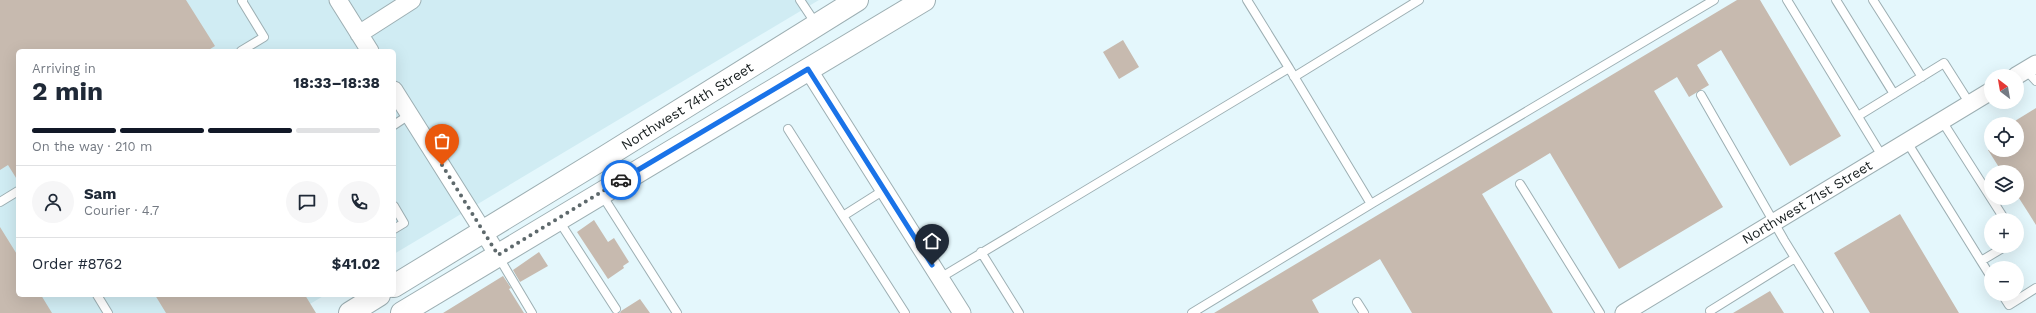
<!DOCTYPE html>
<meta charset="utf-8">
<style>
:root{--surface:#fff;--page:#f6f6f7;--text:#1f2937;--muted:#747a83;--line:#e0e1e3;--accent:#111827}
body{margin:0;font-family:"Work Sans",sans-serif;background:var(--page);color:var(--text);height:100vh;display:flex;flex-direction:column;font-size:15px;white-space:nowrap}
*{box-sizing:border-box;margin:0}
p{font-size:13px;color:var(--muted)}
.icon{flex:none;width:22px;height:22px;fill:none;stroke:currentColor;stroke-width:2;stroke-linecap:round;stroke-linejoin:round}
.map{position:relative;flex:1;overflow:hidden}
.side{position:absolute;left:16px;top:49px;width:380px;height:248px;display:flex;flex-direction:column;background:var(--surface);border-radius:6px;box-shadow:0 4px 16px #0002}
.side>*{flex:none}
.needle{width:26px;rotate:329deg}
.fabs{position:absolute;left:1984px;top:69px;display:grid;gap:8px}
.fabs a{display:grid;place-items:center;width:40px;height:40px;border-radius:50%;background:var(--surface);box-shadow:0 4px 16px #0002;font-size:20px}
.pin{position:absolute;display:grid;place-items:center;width:34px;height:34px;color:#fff;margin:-41px -17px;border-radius:50% 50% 50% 0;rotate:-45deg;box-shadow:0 0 4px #0007}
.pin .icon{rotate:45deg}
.courier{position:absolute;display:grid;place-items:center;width:40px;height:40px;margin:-20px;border:3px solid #1a73e8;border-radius:50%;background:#fff;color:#222;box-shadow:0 1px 5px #0007}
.headline em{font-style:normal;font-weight:700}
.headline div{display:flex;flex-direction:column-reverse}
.headline{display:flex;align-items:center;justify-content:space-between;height:68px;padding:0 16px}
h1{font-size:26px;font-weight:700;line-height:30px}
.bar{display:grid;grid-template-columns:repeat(4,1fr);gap:6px 4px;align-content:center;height:48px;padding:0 16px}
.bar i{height:5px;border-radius:3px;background:var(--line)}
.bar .current{background:var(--accent)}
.bar p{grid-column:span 4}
.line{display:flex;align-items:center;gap:10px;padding:0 16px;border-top:1px solid var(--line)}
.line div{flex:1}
.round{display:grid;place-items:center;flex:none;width:42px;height:42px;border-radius:21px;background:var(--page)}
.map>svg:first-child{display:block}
.built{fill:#d0ecf3}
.building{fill:#c7baaf}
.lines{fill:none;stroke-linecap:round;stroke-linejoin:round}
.lane-casing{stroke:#9dafb3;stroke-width:10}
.street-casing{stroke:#9dafb3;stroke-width:19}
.primary-casing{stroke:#9dafb3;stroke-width:24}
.lane{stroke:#fff;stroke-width:8}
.street{stroke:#fff;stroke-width:17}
.primary{stroke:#fff;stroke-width:22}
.done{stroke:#5e696c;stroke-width:4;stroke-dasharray:0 7.2}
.route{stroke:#1a73e8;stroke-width:5}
.labels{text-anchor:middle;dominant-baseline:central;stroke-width:3;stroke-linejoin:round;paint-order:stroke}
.street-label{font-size:14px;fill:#161d1e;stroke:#fff}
</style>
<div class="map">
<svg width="2036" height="313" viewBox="0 0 2036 313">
<rect width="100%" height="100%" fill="#e4f7fc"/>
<path class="built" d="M0,0H819L394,254V51H18V295H325L295,313H0Z"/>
<path class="building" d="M0,0H186L215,46L207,51H18V181L8,165L0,170Z
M1737,0H1760L1841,136L1790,166L1721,50L1697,65L1709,85L1689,97L1677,77L1654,91L1723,207L1619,269L1550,153L1482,194L1553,313H1412L1380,259L1312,300L1319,313H1214Z
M1123,40L1139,67L1119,79L1103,52Z
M2036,108V225L2017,195V172H2002L1988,150H2017V124H2010Z
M1900,214L1959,313H1870L1834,253Z
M594,220L608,242L614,238L629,262L623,266L624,268L608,279L577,232Z
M0,227L18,256V295H41L52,313H0Z
M539,252L548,266L520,282L513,270Z
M503,276L511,288L509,289L524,313H443Z
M1770,291L1784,313H1733Z
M155,295H305L316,313H166Z
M640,299L650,313H620L621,311Z"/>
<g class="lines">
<g class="lane-casing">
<path id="lane" d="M800,0L816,24
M1787,0L1882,156
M1836,0L1894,94
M1873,0L1922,77
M241,51L264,37L242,1L243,0
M2026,70L2036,81
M1294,77L1419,0
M1701,95L1784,240L1829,313
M1858,116L1944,63L1970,104
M1942,121L2005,220
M394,125L409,115
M788,129L843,216
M1907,142L1981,261L2006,246
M1520,184L1600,313
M884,190L843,216L905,313
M602,195L677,313
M0,202L18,191
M1371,204L1714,0
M394,206L404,223L394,229
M559,221L616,309
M981,252L1019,313
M498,256L532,313
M1981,261L1991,277
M940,278L1289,68L1247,0
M2002,294L2009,305L2036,288
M97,295L108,313
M1357,302L1364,313
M1710,311L1795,258
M1192,313L1371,204L1289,68"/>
</g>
<g class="street-casing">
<path id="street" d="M338,0L370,51
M359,34L412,0
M808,69L962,313
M2016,76L2036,64
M394,90L498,255
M1624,313L1991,91"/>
</g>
<g class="primary-casing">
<path id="primary" d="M394,286L605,157L857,0
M350,313L379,295
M402,313L924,0"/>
</g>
<use href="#lane" class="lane"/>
<use href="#street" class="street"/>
<use href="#primary" class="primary"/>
</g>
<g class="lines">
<path class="done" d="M442,165L498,255L621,180"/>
<path class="route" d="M621,180L808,69L932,265"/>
</g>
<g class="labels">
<g class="street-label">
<text transform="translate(687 106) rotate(-32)">Northwest 74th Street</text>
<text transform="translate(1807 202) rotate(-31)">Northwest 71st Street</text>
</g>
</g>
</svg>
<div class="fabs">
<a><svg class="needle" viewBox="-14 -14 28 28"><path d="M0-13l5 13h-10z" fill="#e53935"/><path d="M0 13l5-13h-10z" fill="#747a83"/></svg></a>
<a><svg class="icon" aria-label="locate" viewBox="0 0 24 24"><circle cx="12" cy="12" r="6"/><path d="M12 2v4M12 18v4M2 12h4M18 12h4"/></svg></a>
<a><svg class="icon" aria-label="layers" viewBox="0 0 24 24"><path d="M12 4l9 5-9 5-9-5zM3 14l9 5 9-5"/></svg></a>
<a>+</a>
<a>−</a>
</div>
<div class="pin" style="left:442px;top:165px;background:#ea580c"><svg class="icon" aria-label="bag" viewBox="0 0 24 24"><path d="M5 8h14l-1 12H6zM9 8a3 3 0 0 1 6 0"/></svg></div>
<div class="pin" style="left:932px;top:265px;background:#1f2937"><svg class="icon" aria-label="home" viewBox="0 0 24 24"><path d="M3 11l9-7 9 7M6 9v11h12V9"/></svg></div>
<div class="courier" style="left:621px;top:180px"><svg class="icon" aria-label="car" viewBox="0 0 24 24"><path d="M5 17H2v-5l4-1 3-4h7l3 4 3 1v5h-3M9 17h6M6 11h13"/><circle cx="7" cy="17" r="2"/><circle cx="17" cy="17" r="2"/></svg></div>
<section class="side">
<div class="headline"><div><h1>2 min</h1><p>Arriving in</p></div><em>18:33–18:38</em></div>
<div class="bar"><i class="current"></i><i class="current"></i><i class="current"></i><i></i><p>On the way · 210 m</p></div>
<div class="line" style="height:72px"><a class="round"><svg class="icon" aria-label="person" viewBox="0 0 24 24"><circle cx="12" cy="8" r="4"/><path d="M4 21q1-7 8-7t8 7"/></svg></a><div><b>Sam</b><p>Courier · 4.7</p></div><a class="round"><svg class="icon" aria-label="chat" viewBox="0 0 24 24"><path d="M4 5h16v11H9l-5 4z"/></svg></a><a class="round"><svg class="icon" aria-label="phone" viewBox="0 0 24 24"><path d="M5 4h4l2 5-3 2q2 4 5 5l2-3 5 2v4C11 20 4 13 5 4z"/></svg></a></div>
<div class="line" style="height:52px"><div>Order #8762</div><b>$41.02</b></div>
</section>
</div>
